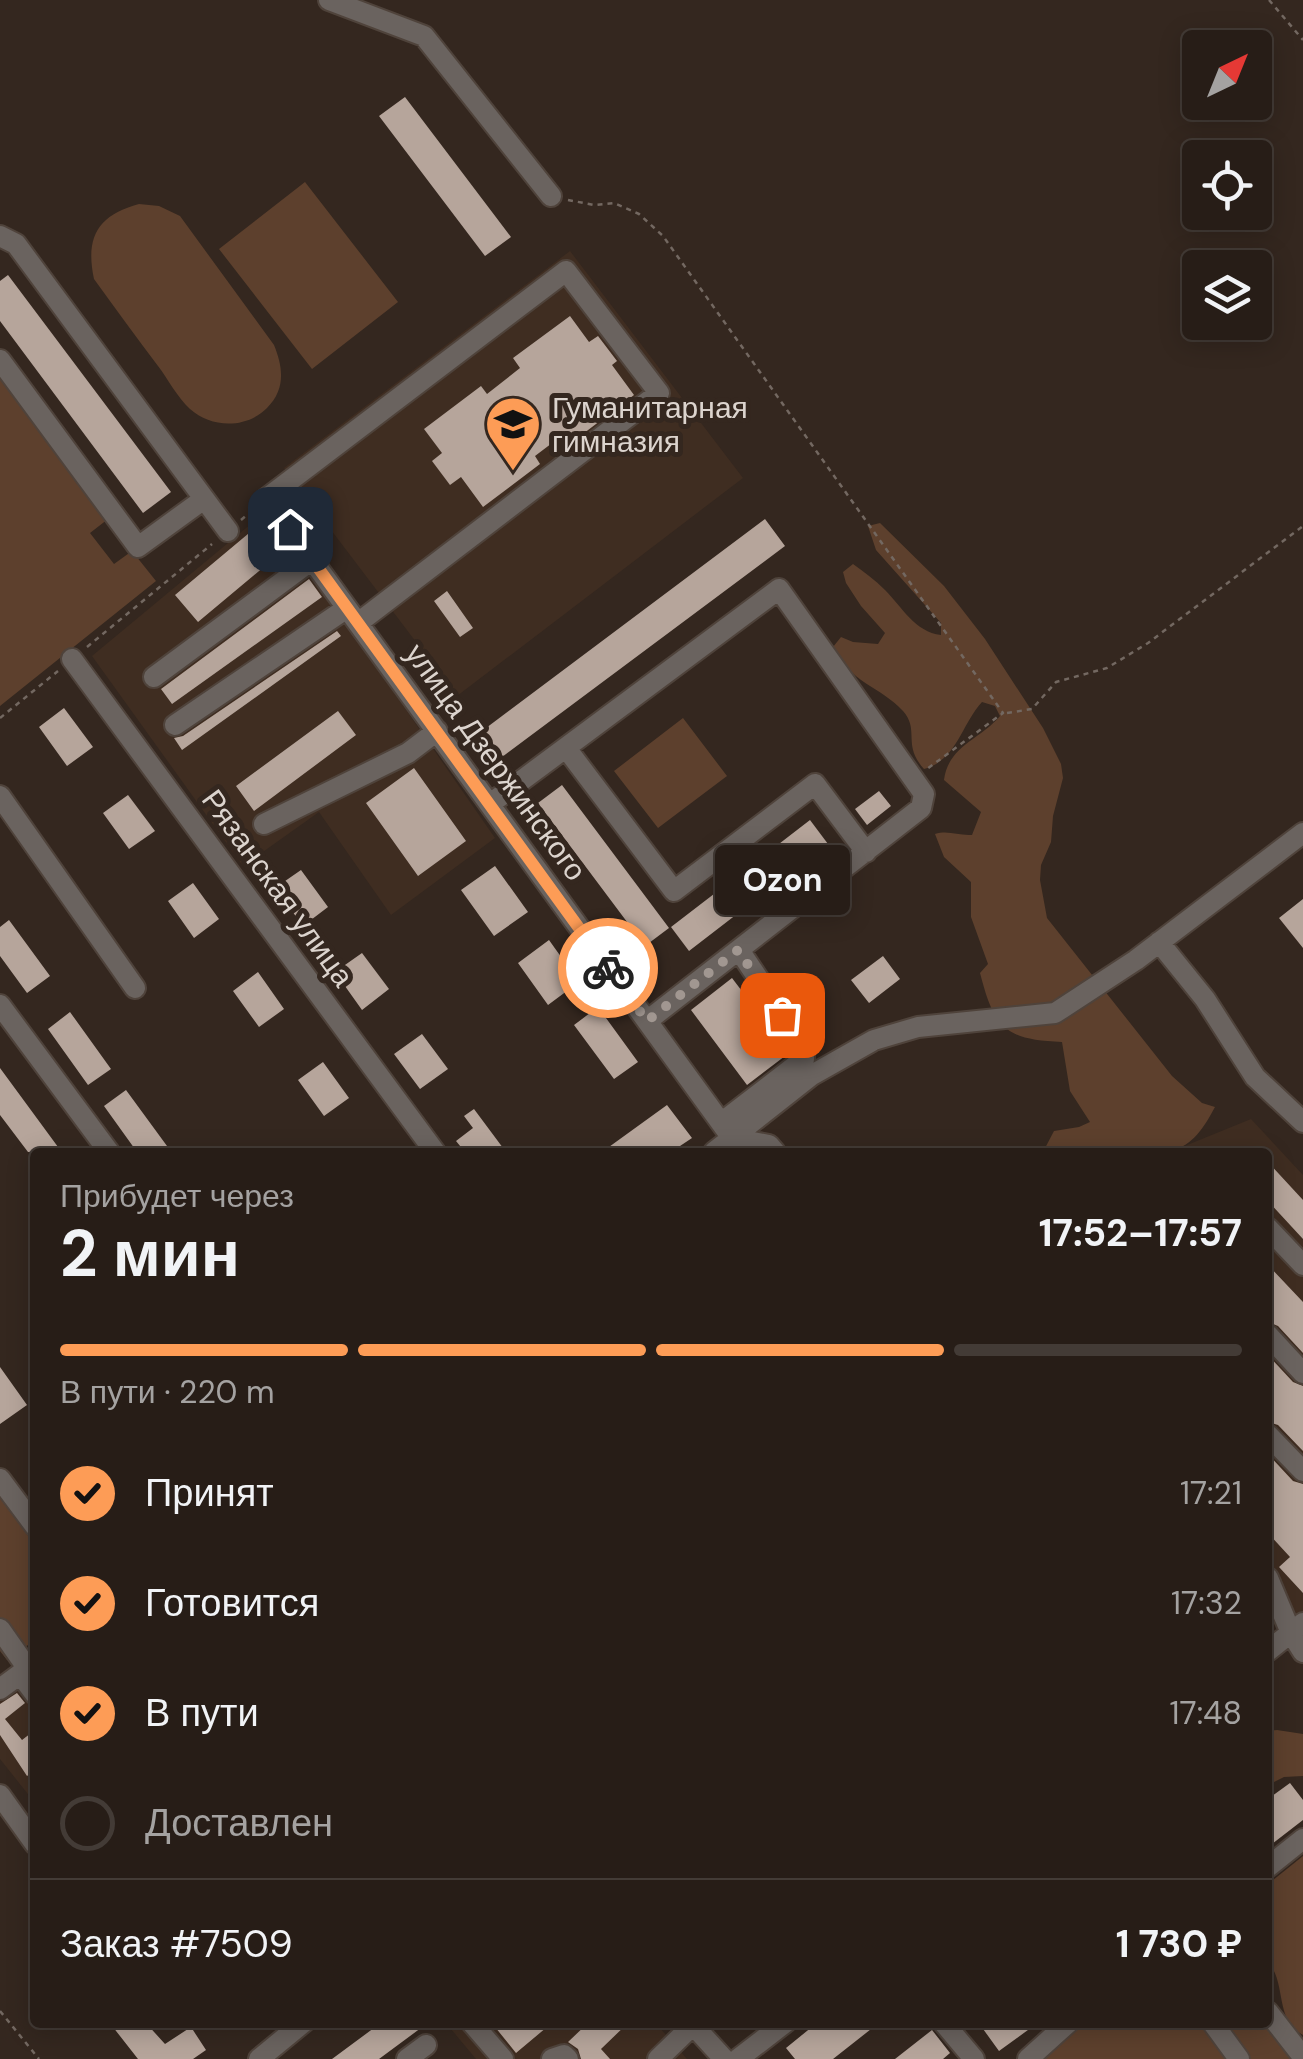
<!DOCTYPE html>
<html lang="ru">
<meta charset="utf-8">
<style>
:root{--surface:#271d17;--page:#2f2620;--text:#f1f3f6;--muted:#a4a2a1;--line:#433b36;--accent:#fd9c56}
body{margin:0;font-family:"DM Sans",sans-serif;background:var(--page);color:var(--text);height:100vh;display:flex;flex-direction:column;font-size:38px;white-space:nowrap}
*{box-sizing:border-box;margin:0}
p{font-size:32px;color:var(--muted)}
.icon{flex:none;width:55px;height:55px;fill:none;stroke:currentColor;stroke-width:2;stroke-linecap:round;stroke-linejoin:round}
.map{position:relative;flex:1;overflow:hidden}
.panel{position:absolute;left:30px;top:1148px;width:1242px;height:880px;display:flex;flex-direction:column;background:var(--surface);border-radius:10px;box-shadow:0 5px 25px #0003,0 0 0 2px var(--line)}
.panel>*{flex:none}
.needle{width:65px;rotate:43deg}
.controls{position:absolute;left:1182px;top:30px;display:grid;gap:20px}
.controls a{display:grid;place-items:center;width:90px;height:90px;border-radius:10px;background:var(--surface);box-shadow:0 5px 25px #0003,0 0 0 2px var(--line);font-size:50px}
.pin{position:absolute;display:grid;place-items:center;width:85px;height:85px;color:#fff;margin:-42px;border-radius:20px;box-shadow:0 5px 15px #0006}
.courier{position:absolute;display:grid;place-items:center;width:100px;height:100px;margin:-50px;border:8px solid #fd9c56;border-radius:50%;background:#fff;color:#222;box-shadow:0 2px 12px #0007}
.bubble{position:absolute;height:70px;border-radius:10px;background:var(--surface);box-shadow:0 5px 25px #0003,0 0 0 2px var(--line);font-size:32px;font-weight:700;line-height:70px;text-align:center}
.summary em{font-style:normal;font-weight:700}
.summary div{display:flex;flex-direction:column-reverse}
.summary{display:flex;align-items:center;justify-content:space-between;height:170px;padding:0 30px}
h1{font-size:65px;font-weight:700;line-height:75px}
.bar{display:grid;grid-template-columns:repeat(4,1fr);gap:15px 10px;align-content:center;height:120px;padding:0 30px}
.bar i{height:12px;border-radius:8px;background:var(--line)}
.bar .current{background:var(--accent)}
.bar p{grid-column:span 4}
.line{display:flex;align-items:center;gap:25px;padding:0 30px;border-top:2px solid var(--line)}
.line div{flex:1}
ol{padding:0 30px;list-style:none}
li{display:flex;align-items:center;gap:30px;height:110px}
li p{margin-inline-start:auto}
li .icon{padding:10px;border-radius:50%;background:var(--accent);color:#111;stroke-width:4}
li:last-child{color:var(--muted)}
li i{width:55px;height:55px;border:5px solid var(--line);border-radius:50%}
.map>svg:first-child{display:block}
.built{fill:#3f2d21}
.green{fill:#5d402d}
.building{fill:#b6a59b}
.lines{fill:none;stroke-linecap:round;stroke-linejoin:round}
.minor-casing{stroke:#4f433b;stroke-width:24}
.path{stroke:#736861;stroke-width:2.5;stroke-dasharray:5 5;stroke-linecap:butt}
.minor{stroke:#6a635f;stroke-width:20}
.done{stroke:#a19791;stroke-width:10;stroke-dasharray:0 18}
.route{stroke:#fd9c56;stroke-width:12}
.labels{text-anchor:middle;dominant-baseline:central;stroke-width:10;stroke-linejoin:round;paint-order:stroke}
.poi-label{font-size:30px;fill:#dcd4ce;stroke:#34271f;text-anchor:start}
.street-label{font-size:30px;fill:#dcd4ce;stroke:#34271f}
</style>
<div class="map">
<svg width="1303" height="2059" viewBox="0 0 1303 2059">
<rect width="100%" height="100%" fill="#34271f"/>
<path class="built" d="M570,251L743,478L457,696L284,468Z
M264,513L352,632L495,838L391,915L319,812L243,866L92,656Z
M1251,1119L1303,1175V1645L1268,1600V1152H1170Z
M35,1672V1803L0,1759V1699Z
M446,2023H662L659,2027L687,2059H476Z"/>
<path class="green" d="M305,182L398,302L312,369L219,249Z
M139,204L159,206L180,216L274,345C283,367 286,389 267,408C246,429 211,428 190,409C177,397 168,379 158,366C136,337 115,308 94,279C85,237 98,215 139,204Z
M0,372L108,519L90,533L114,564L132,551L156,581L0,706Z
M880,523L944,586L985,639L1043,728L1061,764L1063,778L1053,816L1051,842L1041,865L1040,880L1047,918L1172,1076L1202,1103L1215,1107C1203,1129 1194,1144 1170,1152H1043L1054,1131L1079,1127L1090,1122L1070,1091L1062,1042C1004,1040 994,1027 980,973L988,964L971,917V882L944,857L935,834C949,830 958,836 972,835L981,812L944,780C948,746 981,739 1000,716L995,706L982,702C961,725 957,760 924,769C902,745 920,730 903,711C880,686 850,683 833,647L841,637L853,642L878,644L885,633L861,606L846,583L843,572L853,564C864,572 875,580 885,590C902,607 915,632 941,635V623L876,550L868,526Z
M683,718L727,776L658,828L614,771Z
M0,1498L35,1545V1640L7,1660L0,1651Z
M1277,1730L1303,1734V1776L1284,1777L1268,1785V1731Z
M1303,1856V2035C1274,2020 1287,1983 1268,1962V1884Z
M1082,2022L1200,2023L1226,2059H1041Z
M1268,2022L1291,2059H1248L1220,2023Z"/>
<path class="building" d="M405,97L511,237L485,256L379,116Z
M8,275L171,492L143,513L0,321V281Z
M570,316L589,342L598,336L617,361L612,365L634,395L575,440L568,431L535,456L540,464L483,507L461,477L450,485L432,461L442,453L424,429L481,386L487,394L520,368L513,358Z
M765,519L785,546L502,757L482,731Z
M260,524L283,551L198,622L175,595Z
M309,579L322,597L172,704L161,689Z
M447,591L473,628L460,637L434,601Z
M337,631L341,636L182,750L174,738L183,736Z
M64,708L93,747L67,766L39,727Z
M338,711L356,735L254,811L236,786Z
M414,768L466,841L418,876L366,803Z
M562,785L669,928L645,946L538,803Z
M879,791L891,806L867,825L855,809Z
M128,795L155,831L129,849L103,813Z
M810,820L828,844L689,951L671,927Z
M495,866L528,912L494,936L461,890Z
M301,870L328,907L303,926L275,888Z
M193,883L219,919L194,938L168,901Z
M1303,899V948L1279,918Z
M9,920L50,976L27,993L0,956V927Z
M549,940L579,982L548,1005L518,963Z
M362,953L389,989L362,1010L335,972Z
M883,956L900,979L869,1003L851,980Z
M258,972L284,1009L259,1027L233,991Z
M732,978L789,1053L747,1085L691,1010Z
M598,1007L638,1062L614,1079L574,1025Z
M70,1012L111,1069L88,1085L48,1029Z
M422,1034L448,1069L420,1089L394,1054Z
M323,1062L349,1098L324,1116L298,1080Z
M0,1068L58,1147L50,1152H28L0,1115Z
M126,1090L167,1146L158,1152H137L104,1106Z
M667,1105L692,1138L671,1152H602Z
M474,1109L506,1152H465L456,1141L473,1128L464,1116Z
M1268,1162L1303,1200V1239L1268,1201Z
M1268,1265L1303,1302V1353L1278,1326L1268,1322Z
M1268,1355L1293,1382L1303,1386V1451L1278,1425L1268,1422Z
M0,1367L27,1405L0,1424Z
M1268,1454L1293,1481L1303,1484V1593L1279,1567L1290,1557L1268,1533Z
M17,1693L25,1703L5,1719L22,1740L35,1730V1770L27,1776L0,1735V1704Z
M1290,1783L1303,1800V1820L1268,1847V1799Z
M109,2022H145L165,2044L191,2027L206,2050L193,2059H138Z
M382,2022H429L379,2059H332Z
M491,2022H553L516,2053Z
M589,2022H629L601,2049L610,2059H581L578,2049L568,2042Z
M818,2022H880L833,2059H795L786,2048Z
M978,2022H1039L999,2051Z
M932,2030L950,2053L943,2059H895Z"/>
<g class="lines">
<g class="minor-casing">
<path id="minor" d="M329,0L424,36L551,196
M0,236L16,244L228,531
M0,360L138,547L204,499
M358,623L659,393L566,271L267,498L732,1138L714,1152
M72,659L435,1152
M154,677L312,560
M175,725L347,608
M566,748L674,891L815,784L866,852
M0,796L135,988
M490,804L779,589L924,794L921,808L647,1021
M264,824L408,753L437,731
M1159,942L1205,999L1255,1077L1303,1122
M0,1005L109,1152
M721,1123L804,1059V1047L739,950
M732,1138L812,1075L874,1040L918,1027L1055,1013L1136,960L1303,833
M732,1138L769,1145L775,1152
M1268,1228L1303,1265
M1268,1335L1303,1373
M1268,1435L1303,1471
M0,1479L35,1526
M1268,1578L1291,1633L1303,1652
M0,1629L28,1669
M1268,1651L1303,1623
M20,1674L35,1694
M0,1689L35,1663
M0,1795L35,1844
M1268,1867L1303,1839
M1268,2012L1303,2057
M471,2022L503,2059
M696,2022L693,2025L724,2059
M943,2022L974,2059
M1212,2022L1239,2059
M259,2059L304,2022
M407,2059L426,2045
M552,2059L564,2055L568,2059
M658,2059L693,2025
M738,2059L786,2022
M1028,2059L1069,2022"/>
</g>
<path class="path" d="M1269,0L1303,40
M568,200L594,205L614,203L639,214L663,236L1003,713L927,769
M241,520L254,509
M87,647L212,544
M1007,713L1032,709L1056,682L1107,668L1148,643L1303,526
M0,718L58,671
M0,2011L39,2059"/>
<use href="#minor" class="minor"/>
</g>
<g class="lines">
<path class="done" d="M608,968L647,1021L738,950L782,1015"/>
<path class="route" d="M290,529L608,968"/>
</g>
<defs>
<g id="school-pin" transform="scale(2.875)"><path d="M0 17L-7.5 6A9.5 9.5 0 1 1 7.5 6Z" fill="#fd9c56" stroke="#34271f"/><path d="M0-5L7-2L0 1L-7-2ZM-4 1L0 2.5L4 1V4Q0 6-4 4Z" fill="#111"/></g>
</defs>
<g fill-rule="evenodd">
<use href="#school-pin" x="513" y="424"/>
</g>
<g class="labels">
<g class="poi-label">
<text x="552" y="407">Гуманитарная<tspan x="552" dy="34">гимназия</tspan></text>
</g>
<g class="street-label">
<text transform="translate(496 762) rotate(54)">улица Дзержинского</text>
<text transform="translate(278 888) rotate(54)">Рязанская улица</text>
</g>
</g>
</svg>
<div class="controls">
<a><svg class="needle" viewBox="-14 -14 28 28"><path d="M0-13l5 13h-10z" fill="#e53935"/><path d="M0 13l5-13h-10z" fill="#a4a2a1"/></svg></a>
<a><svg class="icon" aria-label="locate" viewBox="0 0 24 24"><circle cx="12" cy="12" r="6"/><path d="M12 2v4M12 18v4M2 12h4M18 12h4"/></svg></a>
<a><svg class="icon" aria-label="layers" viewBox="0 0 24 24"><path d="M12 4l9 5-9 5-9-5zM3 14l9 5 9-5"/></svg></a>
</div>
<div class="pin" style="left:782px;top:1015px;background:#ea580c"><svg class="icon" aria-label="bag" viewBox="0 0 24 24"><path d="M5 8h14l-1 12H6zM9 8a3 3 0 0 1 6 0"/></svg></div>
<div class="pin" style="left:290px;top:529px;background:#1f2937"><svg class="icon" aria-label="home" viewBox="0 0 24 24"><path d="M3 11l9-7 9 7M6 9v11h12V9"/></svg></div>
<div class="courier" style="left:608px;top:968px"><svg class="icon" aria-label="bike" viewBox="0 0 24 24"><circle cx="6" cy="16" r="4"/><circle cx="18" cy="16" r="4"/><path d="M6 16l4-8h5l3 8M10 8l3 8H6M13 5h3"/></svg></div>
<div class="bubble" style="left:715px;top:845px;width:135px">Ozon</div>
<section class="panel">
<div class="summary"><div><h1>2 мин</h1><p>Прибудет через</p></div><em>17:52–17:57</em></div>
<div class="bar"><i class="current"></i><i class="current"></i><i class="current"></i><i></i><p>В пути · 220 m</p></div>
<ol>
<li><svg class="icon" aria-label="check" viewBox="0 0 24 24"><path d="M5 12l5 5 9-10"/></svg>Принят<p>17:21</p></li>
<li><svg class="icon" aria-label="check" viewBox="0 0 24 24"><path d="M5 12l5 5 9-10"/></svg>Готовится<p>17:32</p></li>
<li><svg class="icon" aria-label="check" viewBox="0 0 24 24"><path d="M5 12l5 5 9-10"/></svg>В пути<p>17:48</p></li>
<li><i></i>Доставлен</li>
</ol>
<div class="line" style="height:130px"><div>Заказ #7509</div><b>1 730 ₽</b></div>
</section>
</div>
